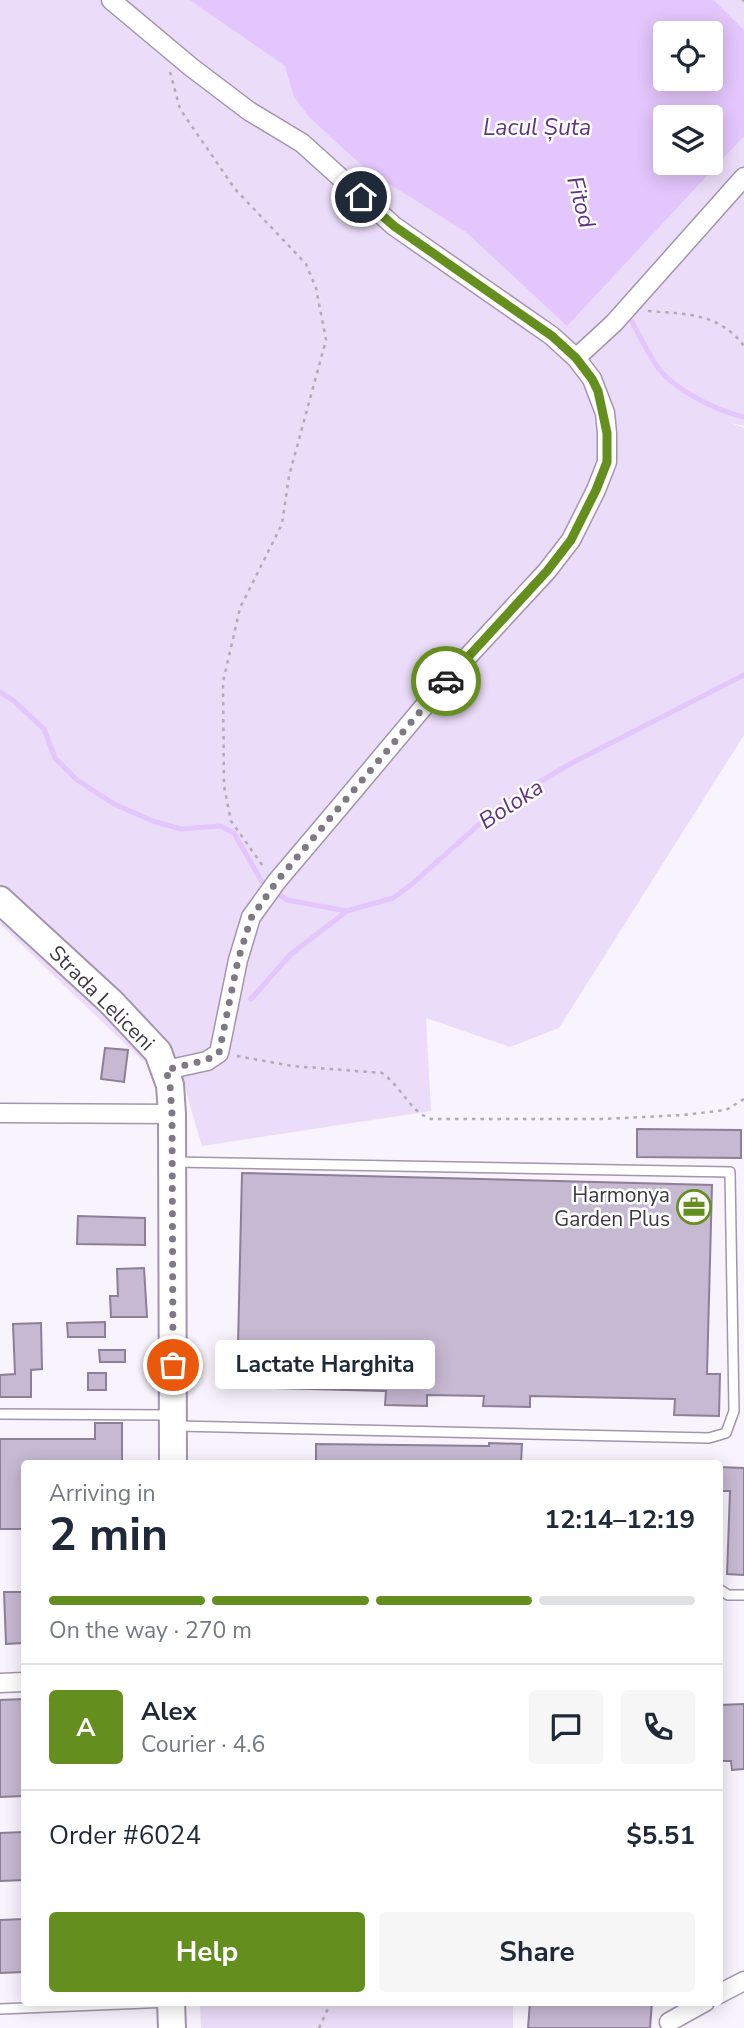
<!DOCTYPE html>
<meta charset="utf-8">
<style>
:root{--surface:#fff;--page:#f6f6f7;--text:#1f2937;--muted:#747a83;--line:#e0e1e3;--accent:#648f1f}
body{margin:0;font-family:"Nunito Sans",sans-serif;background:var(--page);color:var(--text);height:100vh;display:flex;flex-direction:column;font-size:26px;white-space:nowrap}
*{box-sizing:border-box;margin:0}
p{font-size:23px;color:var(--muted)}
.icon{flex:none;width:38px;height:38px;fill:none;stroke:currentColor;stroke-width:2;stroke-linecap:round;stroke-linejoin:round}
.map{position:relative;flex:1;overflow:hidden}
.details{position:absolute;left:21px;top:1460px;width:702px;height:546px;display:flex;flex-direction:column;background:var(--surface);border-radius:7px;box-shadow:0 4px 18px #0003}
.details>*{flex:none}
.buttons{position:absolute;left:653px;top:21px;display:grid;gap:14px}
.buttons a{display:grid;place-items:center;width:70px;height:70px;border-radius:7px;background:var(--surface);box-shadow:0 4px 18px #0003;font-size:35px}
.pin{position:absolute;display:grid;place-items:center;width:60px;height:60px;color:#fff;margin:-30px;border:4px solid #fff;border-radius:50%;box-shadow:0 2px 7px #0007}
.courier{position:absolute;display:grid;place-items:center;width:70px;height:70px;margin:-35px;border:5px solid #648f1f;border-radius:50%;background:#fff;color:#222;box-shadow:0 2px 9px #0007}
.bubble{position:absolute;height:49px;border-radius:7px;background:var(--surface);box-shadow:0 4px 18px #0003;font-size:23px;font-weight:700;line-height:49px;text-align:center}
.summary em{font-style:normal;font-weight:700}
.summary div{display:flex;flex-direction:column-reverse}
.summary{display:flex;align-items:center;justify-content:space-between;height:119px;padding:0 28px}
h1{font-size:46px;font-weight:700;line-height:52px}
.bar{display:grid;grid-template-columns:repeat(4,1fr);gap:10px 7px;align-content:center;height:84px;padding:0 28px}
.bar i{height:9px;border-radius:5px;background:var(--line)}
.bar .active{background:var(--accent)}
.bar p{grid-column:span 4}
.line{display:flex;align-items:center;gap:18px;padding:0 28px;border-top:2px solid var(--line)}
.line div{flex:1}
.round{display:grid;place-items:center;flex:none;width:74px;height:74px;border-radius:7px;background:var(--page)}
.cta{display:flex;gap:14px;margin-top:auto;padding:14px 28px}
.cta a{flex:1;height:80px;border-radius:7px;background:var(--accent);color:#fff;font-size:28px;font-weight:700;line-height:80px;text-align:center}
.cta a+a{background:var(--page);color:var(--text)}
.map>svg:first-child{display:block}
.green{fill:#ebdcf9;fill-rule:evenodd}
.water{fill:#e3c6fc;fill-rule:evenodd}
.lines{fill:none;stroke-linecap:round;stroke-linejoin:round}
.stream{stroke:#e3c6fc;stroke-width:5}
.building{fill:#c6b9d2;stroke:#8c7f97;stroke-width:2}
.service-casing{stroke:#a295ad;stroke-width:12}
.minor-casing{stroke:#a295ad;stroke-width:21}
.secondary-casing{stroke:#a295ad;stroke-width:30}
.path{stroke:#b0abb5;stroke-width:2.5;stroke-dasharray:3.5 5;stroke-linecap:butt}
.service{stroke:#fff;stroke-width:9}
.minor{stroke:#fff;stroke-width:18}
.secondary{stroke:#fff;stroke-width:26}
.done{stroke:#7e7983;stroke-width:7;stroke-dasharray:0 12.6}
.route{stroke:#648f1f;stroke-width:9}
.labels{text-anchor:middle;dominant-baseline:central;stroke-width:5;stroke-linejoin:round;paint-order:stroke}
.street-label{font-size:21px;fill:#3c3741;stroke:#fff}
.poi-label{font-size:21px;fill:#3c3741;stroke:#fff;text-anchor:end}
.water-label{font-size:23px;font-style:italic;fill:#613481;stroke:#fff}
</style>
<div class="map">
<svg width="744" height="2028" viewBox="0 0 744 2028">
<rect width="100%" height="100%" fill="#f8f3fd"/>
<path class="green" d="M0,0H744V426L731,423L744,428V735L559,1028L510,1047L426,1018L431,1111L202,1146L175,1054L143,1061L0,924ZM665,33H710V79H665ZM665,117H710V163H665Z
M200,2002H513V2028H201Z"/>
<path class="water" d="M190,0H714L744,30V136L567,326L466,232L367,170L310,118L294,97L285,66ZM665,33H710V79H665ZM665,117H710V163H665Z"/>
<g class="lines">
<path class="stream" d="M632,322C640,336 647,351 656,365C672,389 717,411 744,417
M0,692L14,701L44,729L55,758L77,780L114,804L153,821L181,829L220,826L234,833L262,882
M280,895L287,900L347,911L393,898L412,884L501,805L568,765L744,675
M251,999L291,954L347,911"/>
</g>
<path class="building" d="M105,1048L128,1050L124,1082L101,1079Z
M637,1129L741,1130V1158L637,1157Z
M242,1173L712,1185L707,1374H720L719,1416L674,1415L675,1399L530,1396V1407L483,1406L484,1396L427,1395V1406L385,1405L386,1391L237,1387Z
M78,1216L145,1218V1245L77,1244Z
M144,1268L147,1317H111L110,1296H118L117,1269Z
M105,1322V1337H68L67,1323Z
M41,1323L42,1369L31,1370V1397H0V1375L15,1374L13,1324Z
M99,1350H125V1362H100Z
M88,1373H106V1390H88Z
M95,1423H122V1463H24V1529H0V1439H95Z
M489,1443L522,1444L521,1463H316V1444L489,1446Z
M719,1467L744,1468V1575L727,1574L730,1491H719Z
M4,1592H24V1643L6,1644Z
M24,1699V1796L0,1797V1700Z
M744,1704V1769L732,1770L731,1761H719V1705Z
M24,1832V1880L0,1881V1833Z
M24,1919V1972L0,1973V1920Z
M530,2002H652L650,2028H528Z"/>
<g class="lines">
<g class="service-casing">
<path id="service" d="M174,1162L730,1172L734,1411L726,1433L709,1438L177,1426
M0,1414L170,1415
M719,1589L728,1595H744
M0,2009L170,2002"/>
</g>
<g class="minor-casing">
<path id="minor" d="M111,0L191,67L249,111L302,143L394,226L552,336L576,358L592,379L605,413L607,433V462L596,490L571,540L547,571L447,679L343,803L277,881L251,917L238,960L219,1053L207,1061L166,1070
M576,358L614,323L744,177
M0,1113L172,1114
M0,1683L24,1682
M719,1994L744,1981
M669,2022L705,2002"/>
</g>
<g class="secondary-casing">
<path id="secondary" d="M0,900L111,1002L158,1052L170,1085L172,1114L173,1463
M171,2002L172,2028"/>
</g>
<path class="path" d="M742,0L744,1
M170,72L180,109L235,189L306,264L316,288L326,340L289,476L282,524L240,608L223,682L224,786L231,821L265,869
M648,311C687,314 719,313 744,346
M237,1056L292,1066L382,1073C402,1087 409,1111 431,1119H604L683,1115L726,1110L744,1099
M319,2028L331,2002"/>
<use href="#service" class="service"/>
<use href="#minor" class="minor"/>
<use href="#secondary" class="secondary"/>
</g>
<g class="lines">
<path class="done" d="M173,1365L172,1114L170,1085L166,1070L206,1060L219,1053L238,960L251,918L277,881L446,681"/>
<path class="route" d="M361,197L394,226L552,336L576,358L592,379L598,391L607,433V462L596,490L571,540L547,571L446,681"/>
</g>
<defs>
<g id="office-ring" transform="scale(1.75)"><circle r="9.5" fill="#fff" stroke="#648f1f" stroke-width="1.5"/><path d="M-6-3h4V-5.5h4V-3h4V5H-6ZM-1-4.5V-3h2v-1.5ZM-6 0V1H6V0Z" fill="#648f1f"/></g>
</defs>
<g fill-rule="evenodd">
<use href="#office-ring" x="694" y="1207"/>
</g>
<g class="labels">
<g class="street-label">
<text transform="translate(102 998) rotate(45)">Strada Leliceni</text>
</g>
<g class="poi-label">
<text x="670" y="1195">Harmonya<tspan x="670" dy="24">Garden Plus</tspan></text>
</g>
<g class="water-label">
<text x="537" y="127">Lacul Șuta</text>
<text transform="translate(581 202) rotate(75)">Fitod</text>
<text transform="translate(511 804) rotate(-33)">Boloka</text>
</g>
</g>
</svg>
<div class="buttons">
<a><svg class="icon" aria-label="locate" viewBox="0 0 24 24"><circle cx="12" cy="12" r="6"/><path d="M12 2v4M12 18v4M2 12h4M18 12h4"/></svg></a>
<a><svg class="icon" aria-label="layers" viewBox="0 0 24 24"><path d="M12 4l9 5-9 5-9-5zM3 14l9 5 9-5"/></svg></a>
</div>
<div class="pin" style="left:173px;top:1365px;background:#ea580c"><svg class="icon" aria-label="bag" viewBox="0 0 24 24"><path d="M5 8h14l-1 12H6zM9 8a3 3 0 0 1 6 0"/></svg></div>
<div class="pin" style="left:361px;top:197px;background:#1f2937"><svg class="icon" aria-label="home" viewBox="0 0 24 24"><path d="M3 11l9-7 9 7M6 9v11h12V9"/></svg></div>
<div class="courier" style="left:446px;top:681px"><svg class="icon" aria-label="car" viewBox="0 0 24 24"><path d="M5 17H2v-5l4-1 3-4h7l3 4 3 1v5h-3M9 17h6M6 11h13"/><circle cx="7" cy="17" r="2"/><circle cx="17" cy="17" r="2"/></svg></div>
<div class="bubble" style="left:215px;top:1340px;width:220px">Lactate Harghita</div>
<section class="details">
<div class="summary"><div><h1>2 min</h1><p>Arriving in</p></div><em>12:14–12:19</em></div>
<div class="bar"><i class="active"></i><i class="active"></i><i class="active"></i><i></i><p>On the way · 270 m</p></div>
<div class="line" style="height:126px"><b class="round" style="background:var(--accent);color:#fff">A</b><div><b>Alex</b><p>Courier · 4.6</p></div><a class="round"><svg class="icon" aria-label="chat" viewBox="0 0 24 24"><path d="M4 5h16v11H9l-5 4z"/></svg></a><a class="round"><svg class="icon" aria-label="phone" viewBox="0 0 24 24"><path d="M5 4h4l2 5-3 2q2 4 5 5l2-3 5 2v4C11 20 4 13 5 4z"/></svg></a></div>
<div class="line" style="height:91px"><div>Order #6024</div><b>$5.51</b></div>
<div class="cta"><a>Help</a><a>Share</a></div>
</section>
</div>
